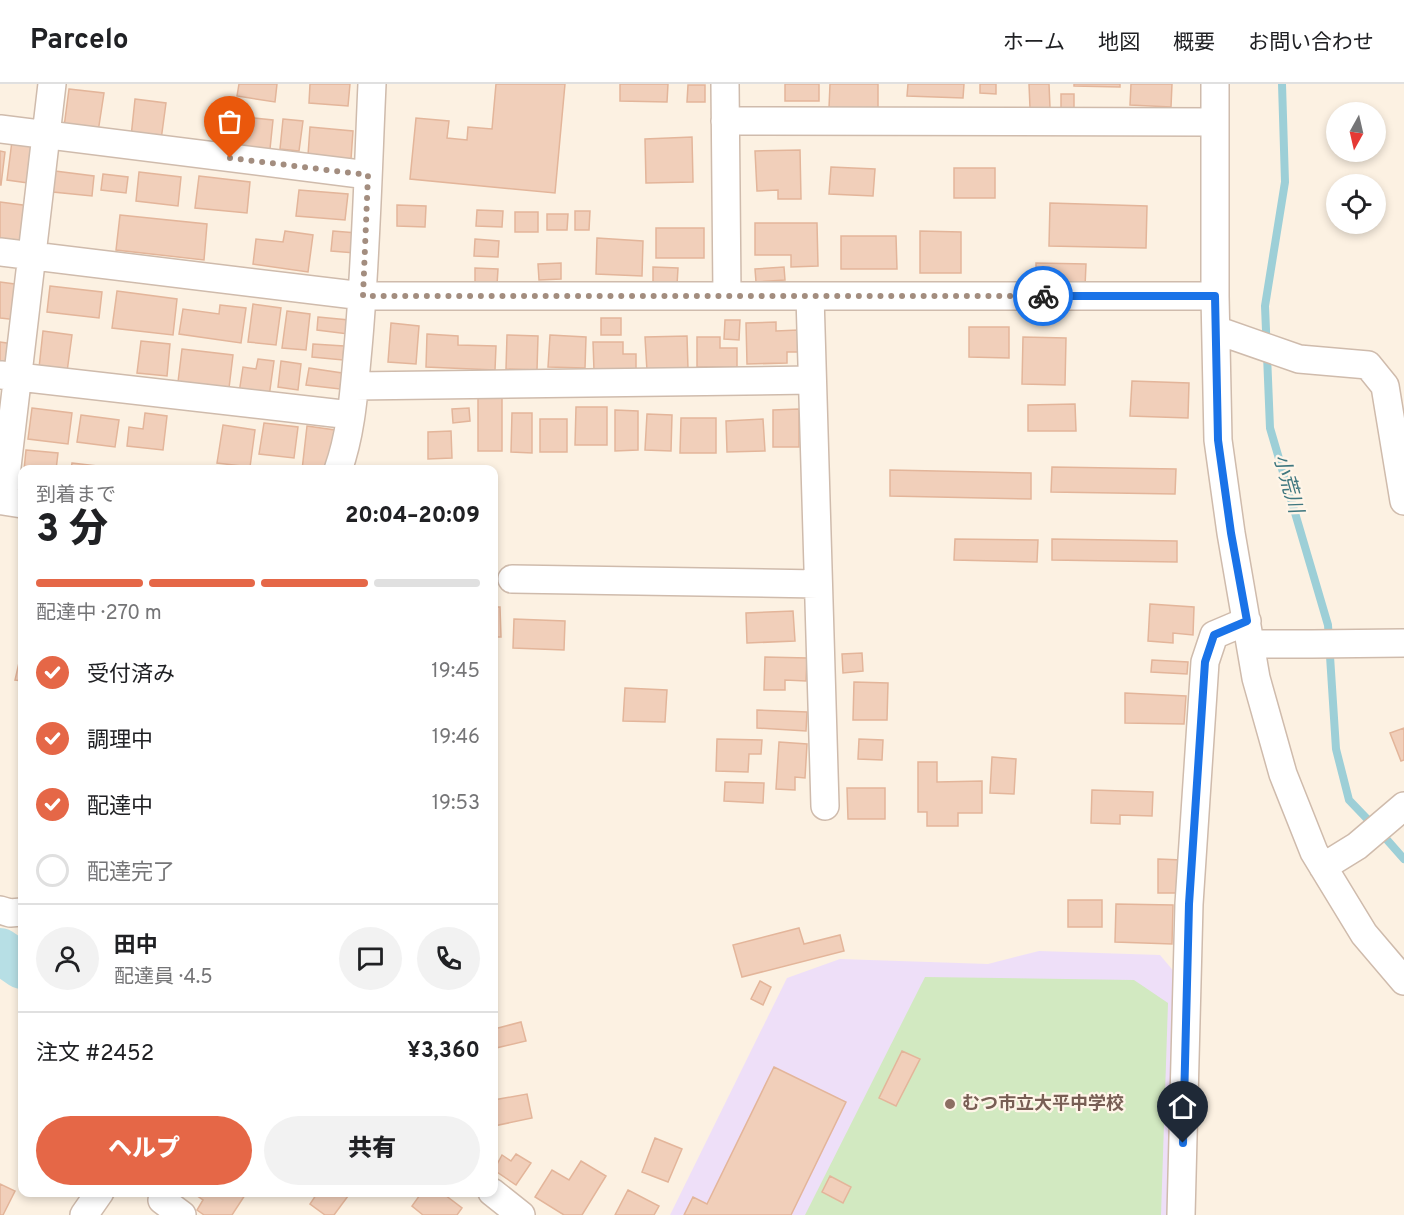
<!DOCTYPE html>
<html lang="ja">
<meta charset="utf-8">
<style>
:root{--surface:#fff;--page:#f2f2f2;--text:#202124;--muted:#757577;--line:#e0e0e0;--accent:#e56747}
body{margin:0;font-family:Overpass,"Noto Sans JP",sans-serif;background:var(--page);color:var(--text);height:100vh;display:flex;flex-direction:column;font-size:22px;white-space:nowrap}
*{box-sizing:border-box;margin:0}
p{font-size:20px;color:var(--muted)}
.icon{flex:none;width:33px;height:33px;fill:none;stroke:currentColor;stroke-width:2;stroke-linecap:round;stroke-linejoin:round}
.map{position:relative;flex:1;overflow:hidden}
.panel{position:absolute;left:18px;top:381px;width:480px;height:732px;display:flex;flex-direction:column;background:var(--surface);border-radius:12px;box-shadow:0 3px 9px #0003}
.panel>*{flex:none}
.needle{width:39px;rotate:188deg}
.tools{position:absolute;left:1326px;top:18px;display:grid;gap:12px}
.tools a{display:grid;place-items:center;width:60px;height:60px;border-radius:50%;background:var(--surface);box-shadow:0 3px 9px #0003;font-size:30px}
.pin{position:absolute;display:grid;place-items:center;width:51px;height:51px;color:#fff;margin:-62px -26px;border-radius:50% 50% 50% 0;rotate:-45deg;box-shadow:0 0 6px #0007}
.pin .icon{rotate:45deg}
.courier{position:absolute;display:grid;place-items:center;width:60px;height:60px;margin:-30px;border:4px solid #1a73e8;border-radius:50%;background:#fff;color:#222;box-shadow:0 2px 8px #0007}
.summary em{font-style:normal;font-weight:800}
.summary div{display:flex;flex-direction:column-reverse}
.summary{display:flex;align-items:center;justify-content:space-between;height:102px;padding:0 18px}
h1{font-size:39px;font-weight:800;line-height:45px}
.bar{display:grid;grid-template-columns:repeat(4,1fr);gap:9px 6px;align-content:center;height:72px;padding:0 18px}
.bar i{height:8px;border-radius:4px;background:var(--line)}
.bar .on{background:var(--accent)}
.bar p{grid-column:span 4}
.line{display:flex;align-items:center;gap:15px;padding:0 18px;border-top:2px solid var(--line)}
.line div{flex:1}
.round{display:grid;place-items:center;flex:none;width:63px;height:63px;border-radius:32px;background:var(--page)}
ol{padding:0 18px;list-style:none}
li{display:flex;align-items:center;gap:18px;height:66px}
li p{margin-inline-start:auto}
li .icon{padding:6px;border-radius:50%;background:var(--accent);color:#fff;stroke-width:4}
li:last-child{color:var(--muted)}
li i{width:33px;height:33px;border:3px solid var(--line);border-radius:50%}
.action{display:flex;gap:12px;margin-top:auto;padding:12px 18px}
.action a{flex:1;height:69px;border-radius:36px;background:var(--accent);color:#fff;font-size:24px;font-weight:800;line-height:69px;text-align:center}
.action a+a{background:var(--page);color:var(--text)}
header{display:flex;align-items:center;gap:36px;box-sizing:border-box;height:84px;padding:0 30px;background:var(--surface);border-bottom:2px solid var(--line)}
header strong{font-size:28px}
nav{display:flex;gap:33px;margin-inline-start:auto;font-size:21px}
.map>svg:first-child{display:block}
.education{fill:#eedff8}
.green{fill:#d2e9c1}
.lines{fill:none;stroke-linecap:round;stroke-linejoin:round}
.stream{stroke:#9dcfd7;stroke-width:8}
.river{stroke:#b7dfe5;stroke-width:46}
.building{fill:#f1cfba;stroke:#e3b59a;stroke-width:1.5}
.minor-casing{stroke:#cfbbac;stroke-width:30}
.minor{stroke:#fff;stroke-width:27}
.done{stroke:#a38d7f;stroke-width:6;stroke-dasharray:0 10.8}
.route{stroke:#1a73e8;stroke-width:8}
.education-dot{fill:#8d6e63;stroke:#fff5e8;stroke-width:2}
.labels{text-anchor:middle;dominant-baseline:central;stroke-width:4.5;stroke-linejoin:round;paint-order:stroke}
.education-label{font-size:18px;font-weight:bold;fill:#785e54;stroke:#fff5e8;text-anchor:start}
.water-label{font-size:20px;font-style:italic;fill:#3f777f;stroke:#fff5e8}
</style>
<header>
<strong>Parcelo</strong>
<nav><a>ホーム</a><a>地図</a><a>概要</a><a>お問い合わせ</a></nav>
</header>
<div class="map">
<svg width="1404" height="1131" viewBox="0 0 1404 1131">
<rect width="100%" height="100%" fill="#fcf1e2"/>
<path class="education" d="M1039,867L1160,871L1176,890L1173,1131H670L787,894L840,875L988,880Z"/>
<path class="green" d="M925,893L1134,896L1168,919L1161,1131H805Z"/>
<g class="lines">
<path class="stream" d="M1282,0L1285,98L1265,222L1270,344L1328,541L1336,665L1349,716L1373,741
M1381,749L1404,775"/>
<path class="river" d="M0,867L22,882"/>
</g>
<path class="building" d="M239,0H277L275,18L237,12Z
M310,0H350L348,22L309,19Z
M496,0H565L555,109L410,95L416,34L449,37L447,54L467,56L468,43L492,45Z
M620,0H668L667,18L620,17Z
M785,0H819V17H785Z
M830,0H878V25L829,24Z
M908,0H964L963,14L907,12Z
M980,0H996V10L980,9Z
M1029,0H1049L1050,24H1030Z
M1074,0H1120V3L1074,2Z
M1131,0H1172L1171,23L1130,21Z
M688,1H705V18H687Z
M69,5L104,9L98,48L64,43Z
M1061,10H1074V25H1061Z
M135,15L166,19L161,56L131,53Z
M233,32L273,36L270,65L230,61Z
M283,35L303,37L299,67L280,65Z
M310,43L353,47L351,75L308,71Z
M692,53L693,98L646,99L645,55Z
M12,57L40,60L35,100L7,96Z
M800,66L801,115H778V106L757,107L755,67Z
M0,67L5,68L1,101H0Z
M831,83L875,85L873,112L829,110Z
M954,84H995V114H954Z
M55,87L94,92L92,112L53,108Z
M139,88L181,93L178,122L136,117Z
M103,90L128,93L126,109L101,106Z
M199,92L250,98L247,129L195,124Z
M299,106L348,110L345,136L296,132Z
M0,118L30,122L25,160L0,157Z
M1050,119L1147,122L1146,164L1049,162Z
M397,121L426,122L425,143L397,142Z
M477,126L503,127L502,143L476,142Z
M575,127H590L589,146H575Z
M515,128H538V148H515Z
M547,130H568L567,146H547Z
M120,131L207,140L204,176L116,166Z
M755,139H817L818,182L791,183V171H755Z
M656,144H704V174H656Z
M285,147L313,151L308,188L253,180L256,155L283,158Z
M333,147L357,149L355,169L331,167Z
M920,147L961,148V189H920Z
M841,152H896L897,185H841Z
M597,154L643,157L642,192L596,190Z
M475,155L499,157L498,173L474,172Z
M561,179V195L539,196L538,180Z
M1036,179L1086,180L1085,203L1036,201Z
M653,183L678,184L677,201L653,200Z
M784,183L785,196L756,198L755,185Z
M475,184L498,185L497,201L475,200Z
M0,198L22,201L18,236L0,234Z
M50,202L102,208L99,234L47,228Z
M117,207L177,215L173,251L112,244Z
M253,220L281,224L276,261L248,258Z
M220,221L246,224L241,259L179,250L183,225L219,230Z
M287,227L310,230L306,266L282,264Z
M318,233L349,236L348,250L317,246Z
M601,234H621V251H601Z
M725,236H740L739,256L724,255Z
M776,238V247L798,246L799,268H787V279L747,280L746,239Z
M391,239L419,242L416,280L388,278Z
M969,243H1009V274L969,273Z
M43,247L72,251L67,288L39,284Z
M427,250L458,252V261L496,262L495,286L426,283Z
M507,251L538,252L537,286L506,285Z
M550,251L586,253L585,284L548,283Z
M687,252L688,285L647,287L645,253Z
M697,253H720V264H737V283H697Z
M1023,253L1066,254L1065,301L1022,300Z
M141,257L170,260L167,292L137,289Z
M0,258L20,261L16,287L0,285Z
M593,258H623V270H636V286L594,287Z
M313,260L344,262L343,276L312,273Z
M182,265L233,271L229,304L178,298Z
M258,275L274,277L269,313L239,309L243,283L256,285Z
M281,277L301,280L298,306L278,303Z
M309,284L342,289L340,305L306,301Z
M1132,297L1189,299L1188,334L1130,332Z
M478,312H502V367H478Z
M1075,320L1076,347H1028V321Z
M576,323H607V361H575Z
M32,324L72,329L68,360L28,355Z
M469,324L470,337L453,339L452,325Z
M799,325V363H773V326Z
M615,326L638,327V366L615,367Z
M145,329L167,332L163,366L127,362L129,343L143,345Z
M512,329H532V369L511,368Z
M647,330L672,331L671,367L645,366Z
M81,331L119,336L115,363L77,358Z
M681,334H716V369H680Z
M540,335H567V368H540Z
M763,335L765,367L727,368L726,337Z
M264,339L298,343L294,374L259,370Z
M223,341L255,346L250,383L217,379Z
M307,342L335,346L330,386H302Z
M451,347L452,374L428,375V348Z
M26,366L58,369L56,386H24Z
M72,379L114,384V386H71Z
M1052,383L1176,385L1175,410L1051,408Z
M890,386L1031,389V415L890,412Z
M955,455L1038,456L1037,478L954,476Z
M1052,455L1177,457V478L1052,476Z
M1150,520L1194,523L1193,551L1173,549V559L1148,557Z
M494,523H500L501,553H494Z
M793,527L795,557L747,559L746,529Z
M514,535L565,537L564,566L513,564Z
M862,569L863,587L843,589L842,570Z
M21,570H22V597L15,596Z
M765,573L807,574L806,597L785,596V606H764Z
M1152,576L1188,578L1187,590L1151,588Z
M854,598L888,599L887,636H853Z
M625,604L667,606L665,638L623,637Z
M1125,609L1186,612L1184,640L1125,639Z
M757,626L807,628L806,647L757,644Z
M1404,644V676L1401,677L1390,649Z
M717,655L762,656L761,670H749L748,688L716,687Z
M859,655L883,656L882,676L858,675Z
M779,658L807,660L805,694L795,693V706L776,705Z
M992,673L1016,675L1014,710L990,709Z
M918,678H937V698L982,697V729H958V742H927V728H918Z
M725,698L764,699L763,719L724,717Z
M847,704H885V735H848Z
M1092,706L1153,708L1152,732L1120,731V740L1091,739Z
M1158,775L1182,776L1181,809H1158Z
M1068,816H1102V843H1068Z
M1116,820L1173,821L1172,860L1115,858Z
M799,844L804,860L840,851L844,867L742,893L733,861Z
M760,897L771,903L763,921L751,915Z
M521,938L526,957L496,964L494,955V945Z
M902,967L920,975L896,1022L879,1014Z
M774,983L846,1018L791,1131H684L693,1113L707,1120Z
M527,1010L532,1034L494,1042V1016Z
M655,1054L682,1065L668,1098L642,1088Z
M516,1070L531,1079L516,1101L494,1086L502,1071L511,1077Z
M581,1077L606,1092L582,1131H564L535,1113L552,1086L569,1096Z
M830,1092L851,1103L843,1119L822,1108Z
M0,1100L15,1107L3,1131H0Z
M628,1106L659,1122L654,1131H615Z
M198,1108H247L232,1131H204L197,1126L203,1116L196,1111Z
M318,1108H351L334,1131H325L310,1120Z
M422,1108H441L462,1124L457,1131H423L412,1122Z"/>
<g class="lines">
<g class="minor-casing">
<path id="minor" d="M725,0L727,211
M1215,0V212L1218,356L1231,449L1256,594L1283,690L1314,768L1364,850L1404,897
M725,37L1215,38
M0,45L368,91
M0,168L363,212H1215
M810,212L825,722
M1216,246L1299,275L1368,281L1385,302L1404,417
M1,291L351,331
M355,302L812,296
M338,386C352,347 354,305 358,264C366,176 368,88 372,0
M22,420L3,417L52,0
M512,495L818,500
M1251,560H1312L1404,559
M1323,783L1357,762L1404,722
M0,826L10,829L22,828
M167,1108L162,1116L182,1131
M492,1108L521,1131
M84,1131L100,1108
M1181,1131L1189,820L1205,578L1214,551L1247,537"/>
</g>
<use href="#minor" class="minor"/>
</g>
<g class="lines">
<path class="done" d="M230,74L368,91L363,212H1043"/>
<path class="route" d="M1043,212H1215L1218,356L1231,449L1247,537L1214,551L1205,578L1189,820L1183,1059"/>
</g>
<circle class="education-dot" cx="950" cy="1020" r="6"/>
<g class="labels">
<g class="education-label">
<text x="962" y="1020">むつ市立大平中学校</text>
</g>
<g class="water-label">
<text transform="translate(1287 400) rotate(74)">小荒川</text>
</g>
</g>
</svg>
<div class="tools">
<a><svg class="needle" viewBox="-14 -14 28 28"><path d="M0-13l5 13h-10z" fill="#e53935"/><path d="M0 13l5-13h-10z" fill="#757577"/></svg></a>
<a><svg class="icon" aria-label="locate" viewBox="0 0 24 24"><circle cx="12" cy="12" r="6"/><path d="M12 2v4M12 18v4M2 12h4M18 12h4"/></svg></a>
</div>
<div class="pin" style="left:230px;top:74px;background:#ea580c"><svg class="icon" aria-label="bag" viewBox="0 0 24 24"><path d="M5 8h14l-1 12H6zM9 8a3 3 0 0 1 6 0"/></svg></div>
<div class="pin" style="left:1183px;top:1059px;background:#1f2937"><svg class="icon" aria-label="home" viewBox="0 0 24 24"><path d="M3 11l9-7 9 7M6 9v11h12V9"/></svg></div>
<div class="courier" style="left:1043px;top:212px"><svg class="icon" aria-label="bike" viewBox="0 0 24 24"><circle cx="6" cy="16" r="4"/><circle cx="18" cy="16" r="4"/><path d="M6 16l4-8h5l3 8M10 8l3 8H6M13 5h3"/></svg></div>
<section class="panel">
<div class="summary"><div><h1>3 分</h1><p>到着まで</p></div><em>20:04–20:09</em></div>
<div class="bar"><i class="on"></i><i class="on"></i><i class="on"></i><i></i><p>配達中 · 270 m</p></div>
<ol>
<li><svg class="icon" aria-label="check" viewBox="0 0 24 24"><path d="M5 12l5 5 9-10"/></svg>受付済み<p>19:45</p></li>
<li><svg class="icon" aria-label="check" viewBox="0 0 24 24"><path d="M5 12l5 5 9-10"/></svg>調理中<p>19:46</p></li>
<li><svg class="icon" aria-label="check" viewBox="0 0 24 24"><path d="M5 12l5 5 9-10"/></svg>配達中<p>19:53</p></li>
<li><i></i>配達完了</li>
</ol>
<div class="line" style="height:108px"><a class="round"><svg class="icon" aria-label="person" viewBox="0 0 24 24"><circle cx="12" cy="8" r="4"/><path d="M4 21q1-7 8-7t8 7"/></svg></a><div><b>田中</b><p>配達員 · 4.5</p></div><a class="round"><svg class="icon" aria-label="chat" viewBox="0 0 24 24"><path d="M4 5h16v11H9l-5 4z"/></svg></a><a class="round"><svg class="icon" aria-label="phone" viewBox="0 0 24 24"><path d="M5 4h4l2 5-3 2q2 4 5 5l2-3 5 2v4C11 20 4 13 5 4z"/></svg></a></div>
<div class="line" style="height:78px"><div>注文 #2452</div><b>¥3,360</b></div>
<div class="action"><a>ヘルプ</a><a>共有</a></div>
</section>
</div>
